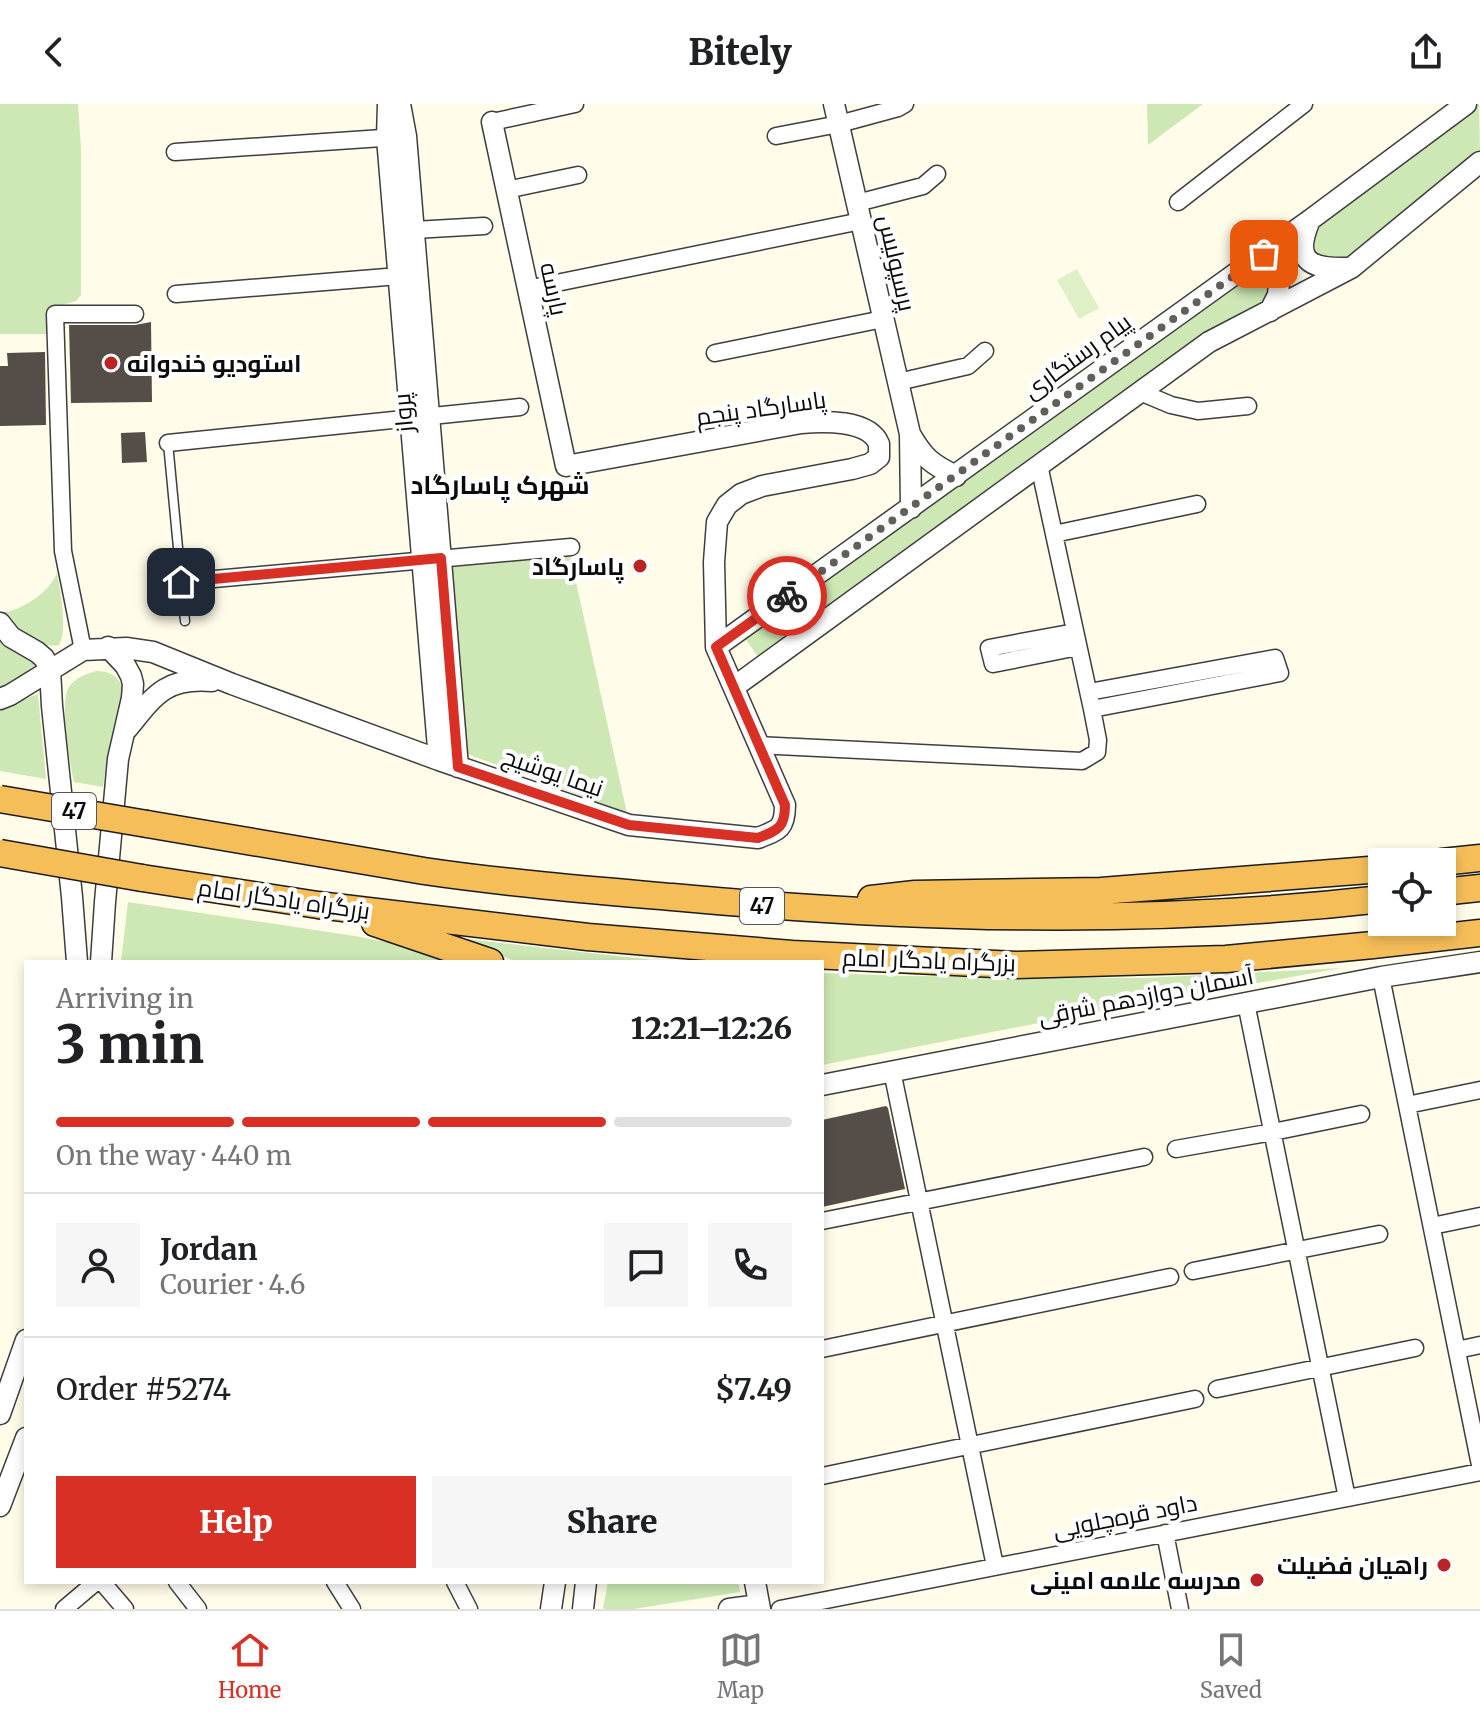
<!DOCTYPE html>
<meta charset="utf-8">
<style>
:root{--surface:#fff;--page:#f6f6f6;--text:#202124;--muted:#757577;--line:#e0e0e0;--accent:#d93025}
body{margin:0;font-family:Merriweather,Cairo,serif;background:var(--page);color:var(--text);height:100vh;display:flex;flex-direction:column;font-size:30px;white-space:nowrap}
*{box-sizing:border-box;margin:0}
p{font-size:26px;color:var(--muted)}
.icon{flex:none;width:44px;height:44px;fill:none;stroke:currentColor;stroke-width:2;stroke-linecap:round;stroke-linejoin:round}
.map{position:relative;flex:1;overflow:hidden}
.details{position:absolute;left:24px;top:856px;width:800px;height:624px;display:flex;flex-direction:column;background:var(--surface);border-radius:0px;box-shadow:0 4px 12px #0003}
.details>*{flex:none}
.fabs{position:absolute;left:1368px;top:744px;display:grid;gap:16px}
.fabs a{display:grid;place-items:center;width:88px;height:88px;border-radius:0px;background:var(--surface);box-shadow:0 4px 12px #0003;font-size:40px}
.pin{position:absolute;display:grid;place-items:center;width:68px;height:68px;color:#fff;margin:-34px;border-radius:16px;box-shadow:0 4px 12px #0006}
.courier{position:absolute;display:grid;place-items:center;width:80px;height:80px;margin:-40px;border:6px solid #d93025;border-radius:50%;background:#fff;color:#222;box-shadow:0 2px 10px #0007}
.head em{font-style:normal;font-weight:800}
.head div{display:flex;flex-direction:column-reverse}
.head{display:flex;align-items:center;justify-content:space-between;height:136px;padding:0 32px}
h1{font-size:52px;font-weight:800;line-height:60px}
.bar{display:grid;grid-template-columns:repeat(4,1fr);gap:12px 8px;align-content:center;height:96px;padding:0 32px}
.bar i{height:10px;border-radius:6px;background:var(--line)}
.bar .on{background:var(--accent)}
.bar p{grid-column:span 4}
.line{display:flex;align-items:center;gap:20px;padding:0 32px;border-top:2px solid var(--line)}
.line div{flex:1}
.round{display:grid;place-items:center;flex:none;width:84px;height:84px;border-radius:0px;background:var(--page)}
.action{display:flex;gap:16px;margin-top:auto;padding:16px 32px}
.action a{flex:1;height:92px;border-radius:0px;background:var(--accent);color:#fff;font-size:32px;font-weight:800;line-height:92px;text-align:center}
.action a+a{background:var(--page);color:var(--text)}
header{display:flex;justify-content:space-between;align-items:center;height:104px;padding:0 32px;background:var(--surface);font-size:36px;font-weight:800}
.tab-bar{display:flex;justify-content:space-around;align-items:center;height:112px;border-top:2px solid var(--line);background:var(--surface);font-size:22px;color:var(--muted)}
.tab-bar a{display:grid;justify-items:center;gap:4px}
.tab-bar .on{color:var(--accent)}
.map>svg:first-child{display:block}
.green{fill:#cde8b4}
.pitch{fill:#dfefc6}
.building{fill:#544d48}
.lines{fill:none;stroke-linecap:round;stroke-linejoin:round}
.service-casing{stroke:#3e3e3e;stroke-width:11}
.minor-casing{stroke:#3e3e3e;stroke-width:19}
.tertiary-casing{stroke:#3e3e3e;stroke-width:23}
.trunk-casing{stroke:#1c1c1c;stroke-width:29}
.service{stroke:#fff;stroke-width:8}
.minor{stroke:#fff;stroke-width:16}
.tertiary{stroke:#fff;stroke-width:20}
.trunk{stroke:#f6be59;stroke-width:26}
.trunk-bridge-casing{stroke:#1c1c1c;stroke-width:29;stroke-linecap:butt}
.trunk-bridge{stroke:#f6be59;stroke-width:26}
.done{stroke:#605f59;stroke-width:8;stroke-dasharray:0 14.4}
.route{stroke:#d93025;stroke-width:10}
.poi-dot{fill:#ba2425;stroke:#fff;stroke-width:3}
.labels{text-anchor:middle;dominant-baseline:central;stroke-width:8;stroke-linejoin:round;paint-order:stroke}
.shield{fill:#fff;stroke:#545454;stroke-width:2}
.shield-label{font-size:22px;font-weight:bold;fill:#0b0b0b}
.street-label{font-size:24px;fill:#0b0b0b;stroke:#fff}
.poi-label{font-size:24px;font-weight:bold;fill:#0b0b0b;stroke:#fff;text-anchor:end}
.neighbourhood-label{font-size:26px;font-weight:bold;fill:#0b0b0b;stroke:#fff}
</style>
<header><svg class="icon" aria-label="back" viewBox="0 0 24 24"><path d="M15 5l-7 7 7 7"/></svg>Bitely<svg class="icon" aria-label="share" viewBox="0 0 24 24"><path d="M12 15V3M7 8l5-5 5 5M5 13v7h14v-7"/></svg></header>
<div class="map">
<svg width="1480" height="1505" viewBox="0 0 1480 1505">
<rect width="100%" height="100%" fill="#fffce9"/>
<path class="green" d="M0,0H78L81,45V191L76,197L52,204L53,230H0Z
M1147,0H1203L1148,41Z
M1479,0L1480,48L1347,157L1316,154L1310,141L1317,119Z
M1254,173L1267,175L1272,180L1266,201L759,554L744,533L1241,177Z
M570,451L627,709L462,648L453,463Z
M57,469C60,487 68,525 59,541C36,545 16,526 3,509C23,505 49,489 57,469Z
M0,537L21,551L42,557L26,569L0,586Z
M96,567C113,567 124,576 123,593L107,654L103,683L74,678C70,660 59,597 69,583C75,574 86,570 96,567Z
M38,590L46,675L0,667V604Z
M128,798L355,832L397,840L457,858H121Z
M458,834L670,858H517Z
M1342,864L1111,905L822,961V869L908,872L1145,874Z
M608,1478H738L740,1488L634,1505H606L603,1504Z"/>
<path class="pitch" d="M1077,165L1099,204L1079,215L1057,176Z"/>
<path class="building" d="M151,218L152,298L71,299L69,221H135Z
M45,248L46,321L0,322V262H8L7,249Z
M145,328L147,358L122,359L121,329Z
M886,1002L888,1004L905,1085L822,1103V1016Z"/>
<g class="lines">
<g class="service-casing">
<path id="service" d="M168,339L185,517"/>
</g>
<g class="minor-casing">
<path id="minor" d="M492,18L575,0
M776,32L839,20L898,4L905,0
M175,48L397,33
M506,86L578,71
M1178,98L1304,0
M857,99L923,82L937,70
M414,126L484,122
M527,185L861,117
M176,190L399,172
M715,249L883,215
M898,278L968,262L985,247
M1140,288L1171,301L1198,307L1248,302
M168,339L520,303
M1054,430L1197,400
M181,478L571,443
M1075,528L989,544L993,560L1078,543
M83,546L63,447L55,210H135
M1089,588L1275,554L1280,569L1092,605
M759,641L1082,657L1097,648L1098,636L1092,605L1039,361
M1381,873L1480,1361
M1246,899L1347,1394
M892,967L995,1462
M1407,1001L1480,986
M1176,1045L1273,1028L1361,1010
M822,1117L1144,1053
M1432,1122L1480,1112
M1193,1167L1379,1130
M822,1245L1170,1173
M1457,1246L1480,1241
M1217,1285L1415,1244
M822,1372L1195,1295
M1165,1429L1180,1505
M102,1478L125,1505
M177,1478L198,1505
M335,1478L352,1505
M455,1478L469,1505
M64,1505L96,1478
M780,1505L1480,1368"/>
</g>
<g class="tertiary-casing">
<path id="tertiary" d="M388,0L387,34L439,656
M400,0L406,32L458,663
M834,0L910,330L911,404
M1310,116C1293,156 1308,165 1347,164
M1241,166C1259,162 1266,162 1279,178L1278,191L1270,207
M910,330C924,354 931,360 956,372
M0,519L11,533L37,548L44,554L50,565L52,602L72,793L77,858
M716,543L1310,116L1466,0
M734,583L1209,238L1351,164L1480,58
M0,595L10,591L83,546L126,544L153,548L232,580L439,656L629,721L758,734C779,726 785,724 785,701L716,543L714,458L717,418L727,401L741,390L762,382L852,365L870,360L879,353C879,352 879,341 879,340C869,315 822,317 801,319L566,362L492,18
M127,625C154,592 165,573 212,577
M101,858L105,798L118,655L132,594L133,580L131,572L125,561L108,543
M822,981L1381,873L1480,858
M0,1310L26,1236
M0,1402L26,1334
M755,1478L760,1505
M551,1505L555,1478
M583,1505L586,1478
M729,1505L759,1501"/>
</g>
<g class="trunk-casing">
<path id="trunk" d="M147,720C240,735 332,752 424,767C506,779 590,786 672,793C908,815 1146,822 1382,795
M1442,758L1480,754
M142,774L318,801L588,833L792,850L1016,861L1226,855L1373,841L1480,829
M1442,788L1480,784
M871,795L915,790L1101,787L1382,765
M375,819L490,858"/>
</g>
<use href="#service" class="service"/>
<use href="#minor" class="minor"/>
<use href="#tertiary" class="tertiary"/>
<use href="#trunk" class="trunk"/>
<g class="trunk-bridge-casing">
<path id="trunk-bridge" d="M0,695L147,720
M0,749L142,774"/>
</g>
<use href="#trunk-bridge" class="trunk-bridge"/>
</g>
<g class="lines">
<path class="done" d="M787,492L1264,150"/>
<path class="route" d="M181,478L441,454L458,663L629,721L758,734C778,726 785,724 785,701L716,543L787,492"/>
</g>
<g class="poi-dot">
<circle cx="111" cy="259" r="8"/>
<circle cx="640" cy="462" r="8"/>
<circle cx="1444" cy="1461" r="8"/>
<circle cx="1257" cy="1476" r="8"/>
</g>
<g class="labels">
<g class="shield">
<rect x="52" y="689" width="44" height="36" rx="6"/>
<rect x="740" y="784" width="44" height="36" rx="6"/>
</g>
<g class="shield-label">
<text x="74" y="707">47</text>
<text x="762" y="802">47</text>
</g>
<g class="street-label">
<text transform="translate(897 159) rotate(77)">پرسپولیس</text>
<text transform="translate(554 185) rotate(78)">پارسه</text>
<text transform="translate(1077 252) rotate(-36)">پیام رستگاری</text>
<text transform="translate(761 304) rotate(-8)">پاسارگاد پنجم</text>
<text transform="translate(403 309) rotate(-95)">پرواز</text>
<text transform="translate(553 668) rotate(19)">نیما یوشیج</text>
<text transform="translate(284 795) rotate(8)">بزرگراه یادگار امام</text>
<text transform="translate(929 856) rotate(2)">بزرگراه یادگار امام</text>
<text transform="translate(1146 892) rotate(-11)">آسمان دوازدهم شرقی</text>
<text transform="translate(1125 1412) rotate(-11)">داود قره‌چلویی</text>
</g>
<g class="poi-label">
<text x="127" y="259" text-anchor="start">استودیو خندوانه</text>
<text x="624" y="462">پاسارگاد</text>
<text x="1428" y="1461">راهیان فضیلت</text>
<text x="1241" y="1476">مدرسه علامه امینی</text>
</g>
<g class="neighbourhood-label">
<text x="500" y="380">شهرک پاسارگاد</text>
</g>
</g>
</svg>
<div class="fabs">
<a><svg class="icon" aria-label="locate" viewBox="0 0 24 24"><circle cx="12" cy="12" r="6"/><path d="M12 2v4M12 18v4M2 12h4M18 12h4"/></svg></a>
</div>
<div class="pin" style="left:1264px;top:150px;background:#ea580c"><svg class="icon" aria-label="bag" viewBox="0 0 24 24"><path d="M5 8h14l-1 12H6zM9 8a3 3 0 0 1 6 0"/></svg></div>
<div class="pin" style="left:181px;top:478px;background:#1f2937"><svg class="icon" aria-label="home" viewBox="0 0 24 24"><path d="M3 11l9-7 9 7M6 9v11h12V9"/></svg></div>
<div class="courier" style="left:787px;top:492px"><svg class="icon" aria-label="bike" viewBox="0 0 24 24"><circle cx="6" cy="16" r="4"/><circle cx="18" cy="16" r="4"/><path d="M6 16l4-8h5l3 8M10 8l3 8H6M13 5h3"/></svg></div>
<section class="details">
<div class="head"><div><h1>3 min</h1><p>Arriving in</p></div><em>12:21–12:26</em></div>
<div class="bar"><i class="on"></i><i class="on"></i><i class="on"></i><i></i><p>On the way · 440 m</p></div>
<div class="line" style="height:144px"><a class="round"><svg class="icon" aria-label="person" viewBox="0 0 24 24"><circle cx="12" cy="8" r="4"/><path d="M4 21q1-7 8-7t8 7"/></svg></a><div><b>Jordan</b><p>Courier · 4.6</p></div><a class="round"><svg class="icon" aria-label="chat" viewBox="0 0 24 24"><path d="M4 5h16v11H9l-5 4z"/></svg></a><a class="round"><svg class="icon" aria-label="phone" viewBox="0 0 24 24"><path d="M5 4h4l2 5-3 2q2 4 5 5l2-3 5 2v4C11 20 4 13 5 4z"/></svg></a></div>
<div class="line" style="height:104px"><div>Order #5274</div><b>$7.49</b></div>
<div class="action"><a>Help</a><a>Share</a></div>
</section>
</div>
<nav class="tab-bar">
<a class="on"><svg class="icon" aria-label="home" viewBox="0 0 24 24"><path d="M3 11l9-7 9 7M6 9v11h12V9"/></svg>Home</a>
<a><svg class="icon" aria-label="map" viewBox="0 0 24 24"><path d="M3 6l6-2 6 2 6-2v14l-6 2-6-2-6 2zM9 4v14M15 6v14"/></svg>Map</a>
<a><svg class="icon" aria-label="saved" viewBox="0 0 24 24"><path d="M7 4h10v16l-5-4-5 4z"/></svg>Saved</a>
</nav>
